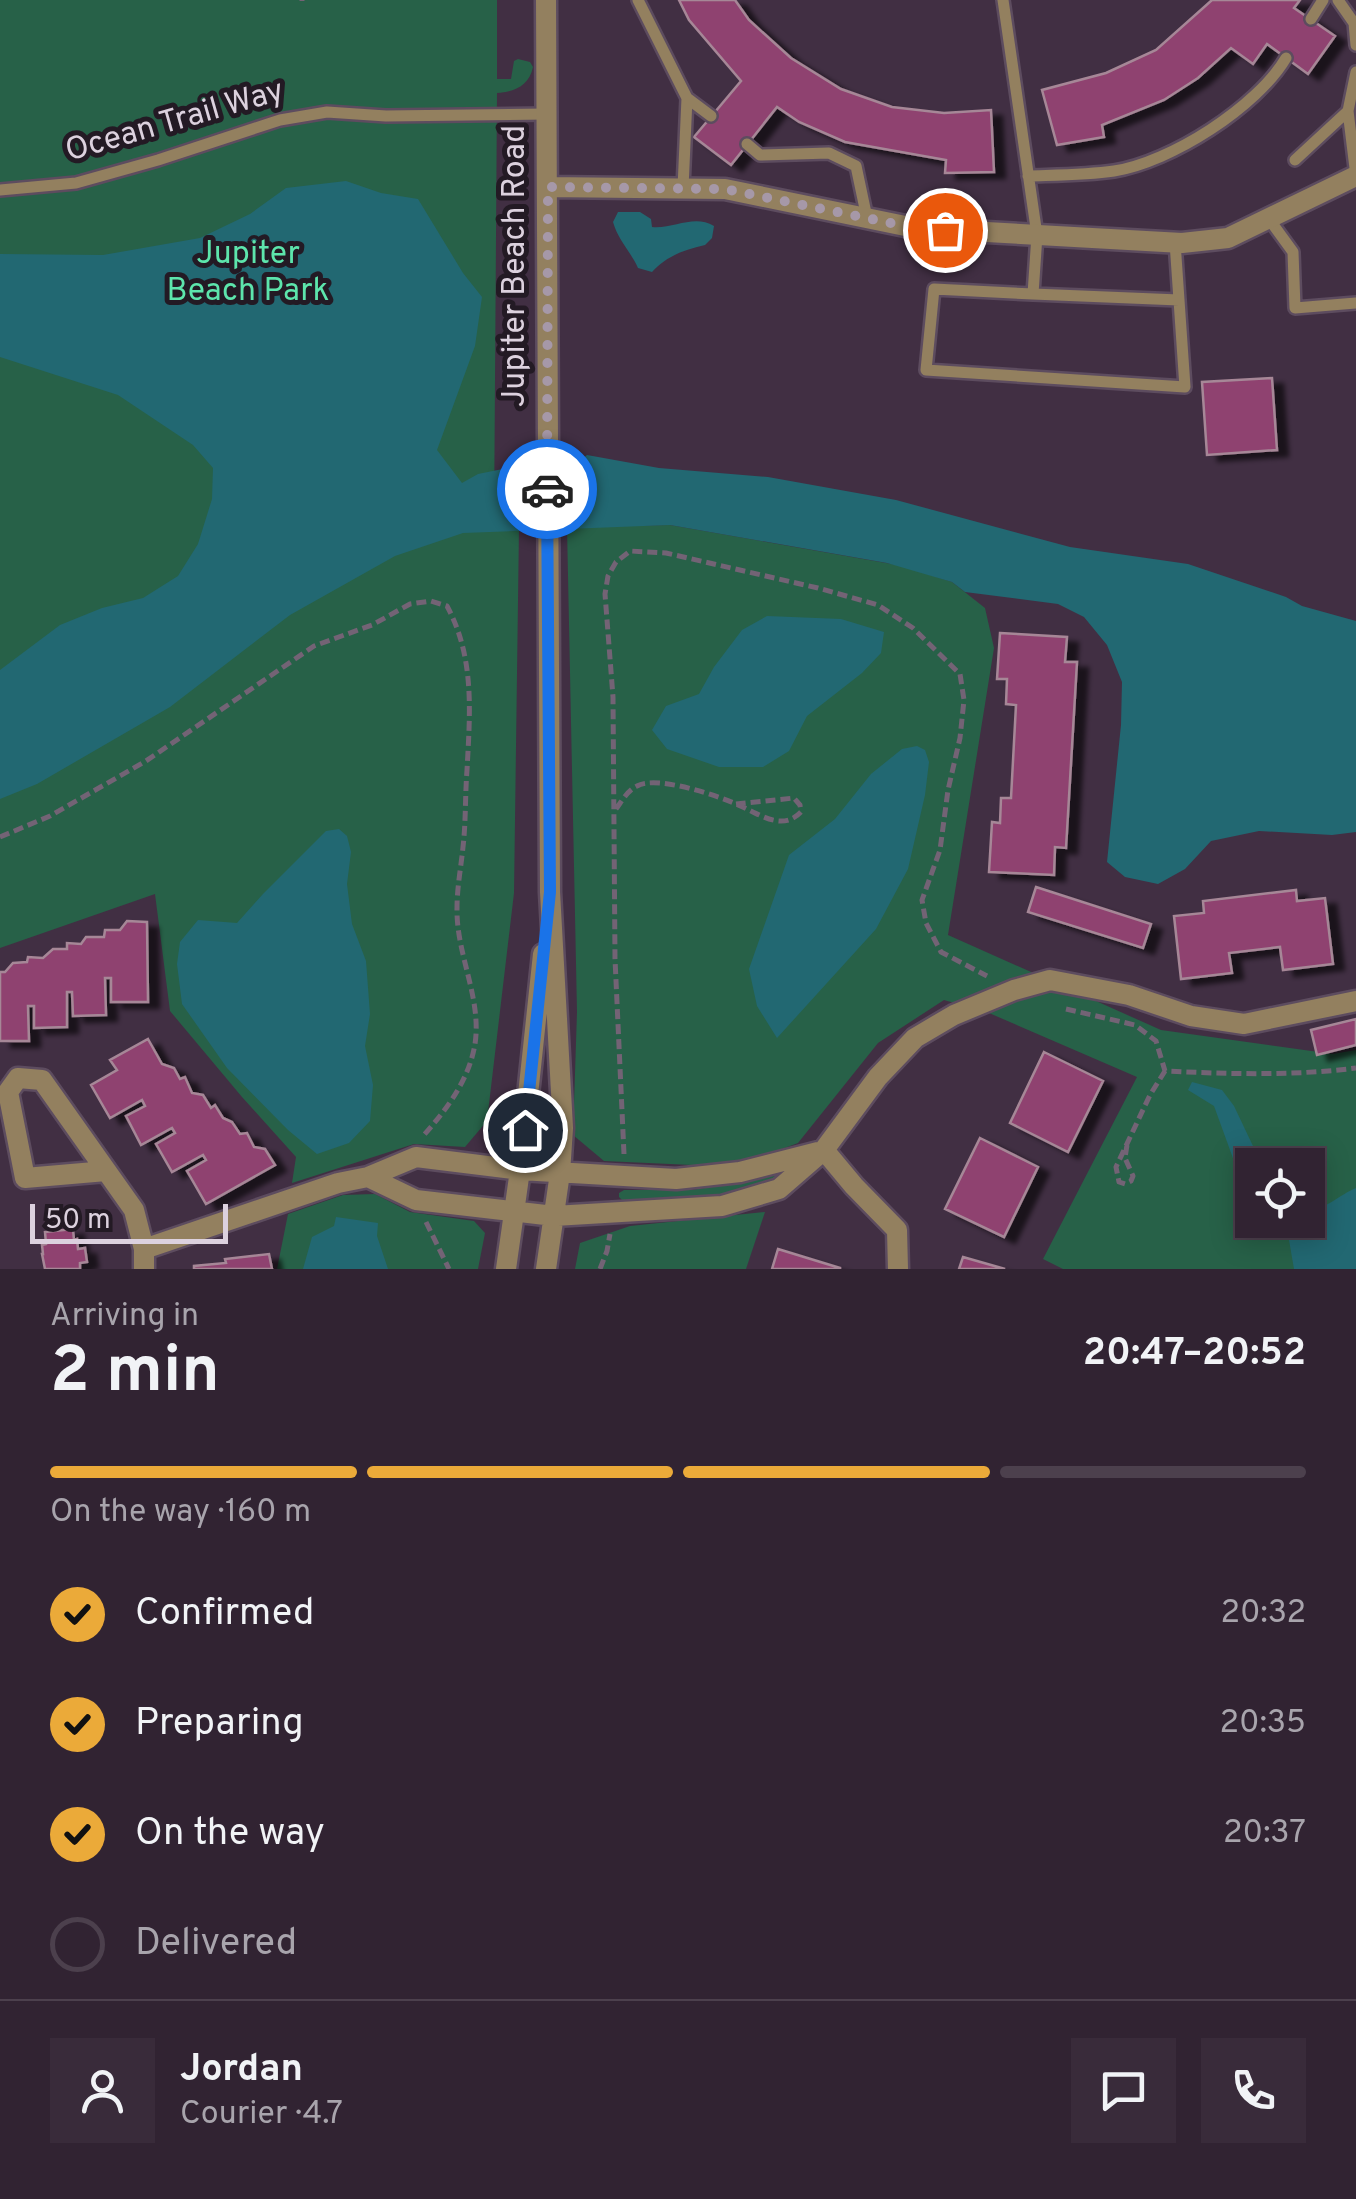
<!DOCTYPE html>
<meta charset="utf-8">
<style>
:root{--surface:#312332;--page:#392b3a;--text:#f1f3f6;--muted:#a8a4ac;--line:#4c404d;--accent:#ebaa39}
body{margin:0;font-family:Overpass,sans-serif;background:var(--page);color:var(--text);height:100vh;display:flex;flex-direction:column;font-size:38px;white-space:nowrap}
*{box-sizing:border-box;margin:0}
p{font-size:32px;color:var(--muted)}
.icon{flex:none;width:55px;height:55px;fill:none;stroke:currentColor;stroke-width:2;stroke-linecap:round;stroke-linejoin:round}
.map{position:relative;height:1269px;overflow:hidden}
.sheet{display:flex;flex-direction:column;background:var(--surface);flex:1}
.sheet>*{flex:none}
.controls{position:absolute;left:1235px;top:1148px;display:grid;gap:20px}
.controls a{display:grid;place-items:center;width:90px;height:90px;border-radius:0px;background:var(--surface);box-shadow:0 5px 25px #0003,0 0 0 2px var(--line);font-size:50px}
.scale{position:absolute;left:30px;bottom:25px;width:198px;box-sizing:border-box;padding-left:10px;border:5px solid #dcd1de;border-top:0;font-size:28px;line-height:35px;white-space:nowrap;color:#dcd1de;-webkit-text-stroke:8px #231a24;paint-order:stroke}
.pin{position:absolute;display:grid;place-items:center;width:85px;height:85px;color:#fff;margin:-42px;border:5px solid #fff;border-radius:50%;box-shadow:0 2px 10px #0007}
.courier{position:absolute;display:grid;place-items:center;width:100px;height:100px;margin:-50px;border:8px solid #1a73e8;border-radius:50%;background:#fff;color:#222;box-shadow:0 2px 12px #0007}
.headline em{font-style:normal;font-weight:700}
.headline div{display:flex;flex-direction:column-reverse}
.headline{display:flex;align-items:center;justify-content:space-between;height:170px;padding:0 50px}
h1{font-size:65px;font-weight:700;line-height:75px}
.bar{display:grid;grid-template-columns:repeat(4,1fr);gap:15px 10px;align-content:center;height:120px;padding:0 50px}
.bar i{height:12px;border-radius:8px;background:var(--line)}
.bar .on{background:var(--accent)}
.bar p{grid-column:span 4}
.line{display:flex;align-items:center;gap:25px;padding:0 50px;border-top:2px solid var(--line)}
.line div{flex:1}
.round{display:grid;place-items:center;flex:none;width:105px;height:105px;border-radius:0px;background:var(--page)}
ol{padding:0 50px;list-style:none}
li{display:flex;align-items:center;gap:30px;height:110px}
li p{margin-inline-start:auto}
li .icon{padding:10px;border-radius:50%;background:var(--accent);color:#111;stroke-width:4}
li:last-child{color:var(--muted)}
li i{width:55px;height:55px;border:5px solid var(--line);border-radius:50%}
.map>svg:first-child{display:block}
.green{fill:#276148;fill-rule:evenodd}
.water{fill:#226872}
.pier{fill:#412f43}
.building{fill:#8f436f;stroke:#a68797;stroke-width:2.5;filter:url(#shadow)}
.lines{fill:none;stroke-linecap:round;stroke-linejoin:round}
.lane-casing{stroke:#5d4c5f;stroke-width:16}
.street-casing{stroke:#5d4c5f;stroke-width:25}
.path{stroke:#736375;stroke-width:5;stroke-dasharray:10 5;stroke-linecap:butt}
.lane{stroke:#93805f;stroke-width:11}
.street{stroke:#93805f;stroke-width:20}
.done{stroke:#a698a8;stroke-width:10;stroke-dasharray:0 18}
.route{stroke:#1a73e8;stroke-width:12}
.labels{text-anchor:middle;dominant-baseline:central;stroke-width:10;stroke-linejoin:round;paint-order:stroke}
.street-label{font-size:32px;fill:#dcd1de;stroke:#231a24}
.park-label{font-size:32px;fill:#5de5ac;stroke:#231a24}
</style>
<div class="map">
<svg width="1356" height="1269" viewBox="0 0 1356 1269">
<defs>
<filter id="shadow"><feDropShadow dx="11" dy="6" stdDeviation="2.5" flood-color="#0009"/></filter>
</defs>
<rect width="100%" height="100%" fill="#412f43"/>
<path class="green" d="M0,0H497V79H511L514,61L518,59L530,62L533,67C529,86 514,92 497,93L494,526L519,528L514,893L487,1121L465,1147L414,1144L292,1183L296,1157L242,1097L170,1011L155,894L0,948Z
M670,525L903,566L952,582L985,608L994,648L948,935L1161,1030L1333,1054L1356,1050V1269H1063L1043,1259L1137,1077L989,1013L944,1000L878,1043L798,1143L766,1155L714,1166L604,1161L573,1135L577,1012L567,527ZM1252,1165H1308V1220H1252Z
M766,1171L775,1172L776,1178L773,1180L720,1198L623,1201L619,1197V1193L624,1190H691L719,1186Z
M375,1194L410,1212L474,1221L485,1233L478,1269H277L288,1214L343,1195Z
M765,1212L746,1269H575L580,1243L630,1226Z"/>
<path class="water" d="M346,181L381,193L418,199L463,273L482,297L475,346L437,450L462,483L478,474L518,466L572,467L587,455L659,468L768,477L896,500L1070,547L1188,564L1286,597L1302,606L1356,621V832L1332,835L1259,831L1211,841L1185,869L1158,884L1125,877L1107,862L1121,725L1122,682L1107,645L1084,617L1058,604L965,592L952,582L887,563L670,525L463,533L395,556L290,615L170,707L37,784L0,799V670L60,625L102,608L143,598L178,576L198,544L212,499L213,468L193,445L118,395L0,357V254L103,255L200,238L250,214L286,188Z
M618,212H640L651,219L652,227C674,229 694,214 714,226L712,238L705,245C683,250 667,256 652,272L638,268C631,252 618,240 613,222Z
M767,616L841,619L884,632L881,653L862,673L807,716L789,751L763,767H719L667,749L652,730L666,706L699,694L714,667L742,630Z
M917,746L925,750L929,762L925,795L908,869L876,929L777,1038L757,1006L749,969L789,855L835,819L871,774L902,749Z
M339,829L347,836L351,852L347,884L352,924L366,961L370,1014L365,1046L373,1085L370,1121L349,1143L317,1154L288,1130L227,1068L182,1004L177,964L180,942L198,920L237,923L263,894L326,831Z
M1192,1082L1222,1090L1234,1106L1262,1165H1252V1204L1242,1183L1214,1106L1188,1090Z
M1356,1188V1269H1294L1289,1240L1267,1220H1308V1212C1322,1211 1341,1194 1356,1188Z
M336,1217L378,1223L377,1236L388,1269H303L312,1237L334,1226Z"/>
<path class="pier" d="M521,461L564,462L565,533L521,535Z"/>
<path class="building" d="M679,0H735L749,20L791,58L841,89L892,107L944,113L991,110L994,172L945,173L946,160L845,142L799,122L777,107L731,165L694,137L741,81L689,20Z
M1212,0H1300L1294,8L1335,36L1308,74L1267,44L1253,64L1231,48L1198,78L1164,100L1102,125L1104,137L1057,145L1042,90L1106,73L1156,50Z
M1272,378L1277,450L1207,455L1202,382Z
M1000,633L1067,637L1065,662H1077L1066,848L1055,847L1054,875L989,872L992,822L1000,823L1001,798H1011L1016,705L1006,704L1007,679H997Z
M1036,887L1151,924L1143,948L1028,912Z
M1296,890L1297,901L1325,898L1333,964L1283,970L1280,947L1229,953L1232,973L1181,979L1174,916L1204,913L1203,901Z
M127,921L147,922L148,1002H111V978H105L106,1015L73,1016L72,992H67V1027L34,1028V1006H28L29,1041H0V972H5L13,963L27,962L28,957L43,958L53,949H67V943L81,944L86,937H104L105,930H120Z
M1356,1019V1045L1317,1055L1311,1030Z
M148,1039L162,1064L174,1068L180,1079L185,1077L192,1093L203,1095L211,1108L215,1105L223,1118L232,1122L240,1134L247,1133L254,1147L265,1149L275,1165L206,1204L187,1171L206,1160L203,1155L172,1172L156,1144L175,1133L172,1128L141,1145L126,1116L145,1106L142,1100L110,1118L91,1085L117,1070L110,1060Z
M1044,1052L1103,1081L1068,1152L1010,1123Z
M980,1138L1038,1167L1004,1237L945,1209Z
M73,1229L74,1240L77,1239L78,1249L85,1248L87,1262L80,1263V1269H45L42,1254H43L42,1245L46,1244L45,1232Z
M778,1249L840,1268V1269H772Z
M269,1254L272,1269H194V1266L226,1263L225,1259Z
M963,1257L1005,1269H959Z"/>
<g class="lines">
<g class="lane-casing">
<path id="lane" d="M638,0L687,98L683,188
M1003,0L1037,235L1033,294L934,289L926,370L1185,387L1175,242
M1338,0L1354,23L1356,45
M1311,19L1323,0
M1356,72L1348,111L1356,176
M687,98L711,116
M747,144L760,155L829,153L856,166L867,218
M1295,160L1348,111
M1028,176C1056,175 1086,175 1114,171C1171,162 1257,107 1286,58
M0,190L76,183L158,160L280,120L327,112L386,116L546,114
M1269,219L1293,252L1295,308L1356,303
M1033,294L1179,300"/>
</g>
<g class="street-casing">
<path id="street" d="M546,0L550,892L563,1128L560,1173L546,1269
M547,187L725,189L915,228L1182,243L1228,238L1356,176
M824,1150L854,1186L897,1230L898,1269
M106,1171L25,1178L8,1092L18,1078L42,1080L134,1210L144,1249V1269
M368,1177L416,1200L554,1216L722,1206L779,1189L824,1150L878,1077L915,1038L954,1015L1014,990L1050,980L1129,995L1191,1016L1244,1024L1356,1001
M144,1249L338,1183L368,1177L416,1157L520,1170L676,1179L740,1172L818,1152
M506,1269L520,1170L543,954"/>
</g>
<path class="path" d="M302,0V1
M616,809C622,801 627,791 637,786C656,775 716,795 736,804C757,812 781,833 801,812L800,805L794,798L736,804
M0,837L50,816L146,761L314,646L372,625L410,604L431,601L447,606C475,658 470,713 467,770C465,796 466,821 463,847C461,867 457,888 457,908C456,954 482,998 475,1044C469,1080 447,1109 423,1136
M1066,1009L1135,1025L1156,1041L1165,1071C1228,1074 1293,1076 1356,1068
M1127,1145L1125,1158L1133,1176L1131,1181L1125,1184L1119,1182L1116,1167L1150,1095L1165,1071
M624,1154L615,959L613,697L605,594L608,576L616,562L630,551L666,553L818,588L878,605L913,628L960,674L964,700L960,738L948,790L940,850L922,900L926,923L941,952L987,976
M426,1222L449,1269
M600,1269L607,1251L610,1234"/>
<use href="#lane" class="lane"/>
<use href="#street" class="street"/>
</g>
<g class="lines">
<path class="done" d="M547,489L548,187L725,189L915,228L945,230"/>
<path class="route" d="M525,1130L550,892L547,489"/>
</g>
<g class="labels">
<g class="street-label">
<text transform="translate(175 122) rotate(-16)">Ocean Trail Way</text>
<text transform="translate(516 266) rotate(-90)">Jupiter Beach Road</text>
</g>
<g class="park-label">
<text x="248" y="255">Jupiter<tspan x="248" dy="37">Beach Park</tspan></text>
</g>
</g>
</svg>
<div class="controls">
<a><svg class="icon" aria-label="locate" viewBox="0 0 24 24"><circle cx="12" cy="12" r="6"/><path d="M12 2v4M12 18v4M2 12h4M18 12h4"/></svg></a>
</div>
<div class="scale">50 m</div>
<div class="pin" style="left:945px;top:230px;background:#ea580c"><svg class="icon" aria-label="bag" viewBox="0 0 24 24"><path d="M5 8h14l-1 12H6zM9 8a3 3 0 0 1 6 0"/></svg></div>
<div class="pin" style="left:525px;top:1130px;background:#1f2937"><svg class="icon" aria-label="home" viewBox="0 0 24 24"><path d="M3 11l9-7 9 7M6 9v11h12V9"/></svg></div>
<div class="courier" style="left:547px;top:489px"><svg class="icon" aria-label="car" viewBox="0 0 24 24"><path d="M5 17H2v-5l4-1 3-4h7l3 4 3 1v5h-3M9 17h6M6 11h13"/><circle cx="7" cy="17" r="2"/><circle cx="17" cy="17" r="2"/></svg></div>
</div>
<section class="sheet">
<div class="headline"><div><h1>2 min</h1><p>Arriving in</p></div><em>20:47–20:52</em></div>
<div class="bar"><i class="on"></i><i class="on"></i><i class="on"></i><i></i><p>On the way · 160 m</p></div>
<ol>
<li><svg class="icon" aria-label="check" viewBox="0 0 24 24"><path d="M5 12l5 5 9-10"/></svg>Confirmed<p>20:32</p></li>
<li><svg class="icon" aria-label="check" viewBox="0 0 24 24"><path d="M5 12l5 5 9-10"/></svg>Preparing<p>20:35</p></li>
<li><svg class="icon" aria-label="check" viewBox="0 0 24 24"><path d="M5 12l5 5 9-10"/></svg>On the way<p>20:37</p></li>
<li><i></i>Delivered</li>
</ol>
<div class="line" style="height:180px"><a class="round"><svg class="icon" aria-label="person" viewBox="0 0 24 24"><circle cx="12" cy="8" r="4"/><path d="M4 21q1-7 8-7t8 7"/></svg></a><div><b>Jordan</b><p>Courier · 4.7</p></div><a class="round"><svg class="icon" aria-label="chat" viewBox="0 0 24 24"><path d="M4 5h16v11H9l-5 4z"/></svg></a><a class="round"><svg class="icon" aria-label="phone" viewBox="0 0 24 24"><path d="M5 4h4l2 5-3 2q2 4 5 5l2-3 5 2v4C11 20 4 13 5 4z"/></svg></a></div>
</section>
